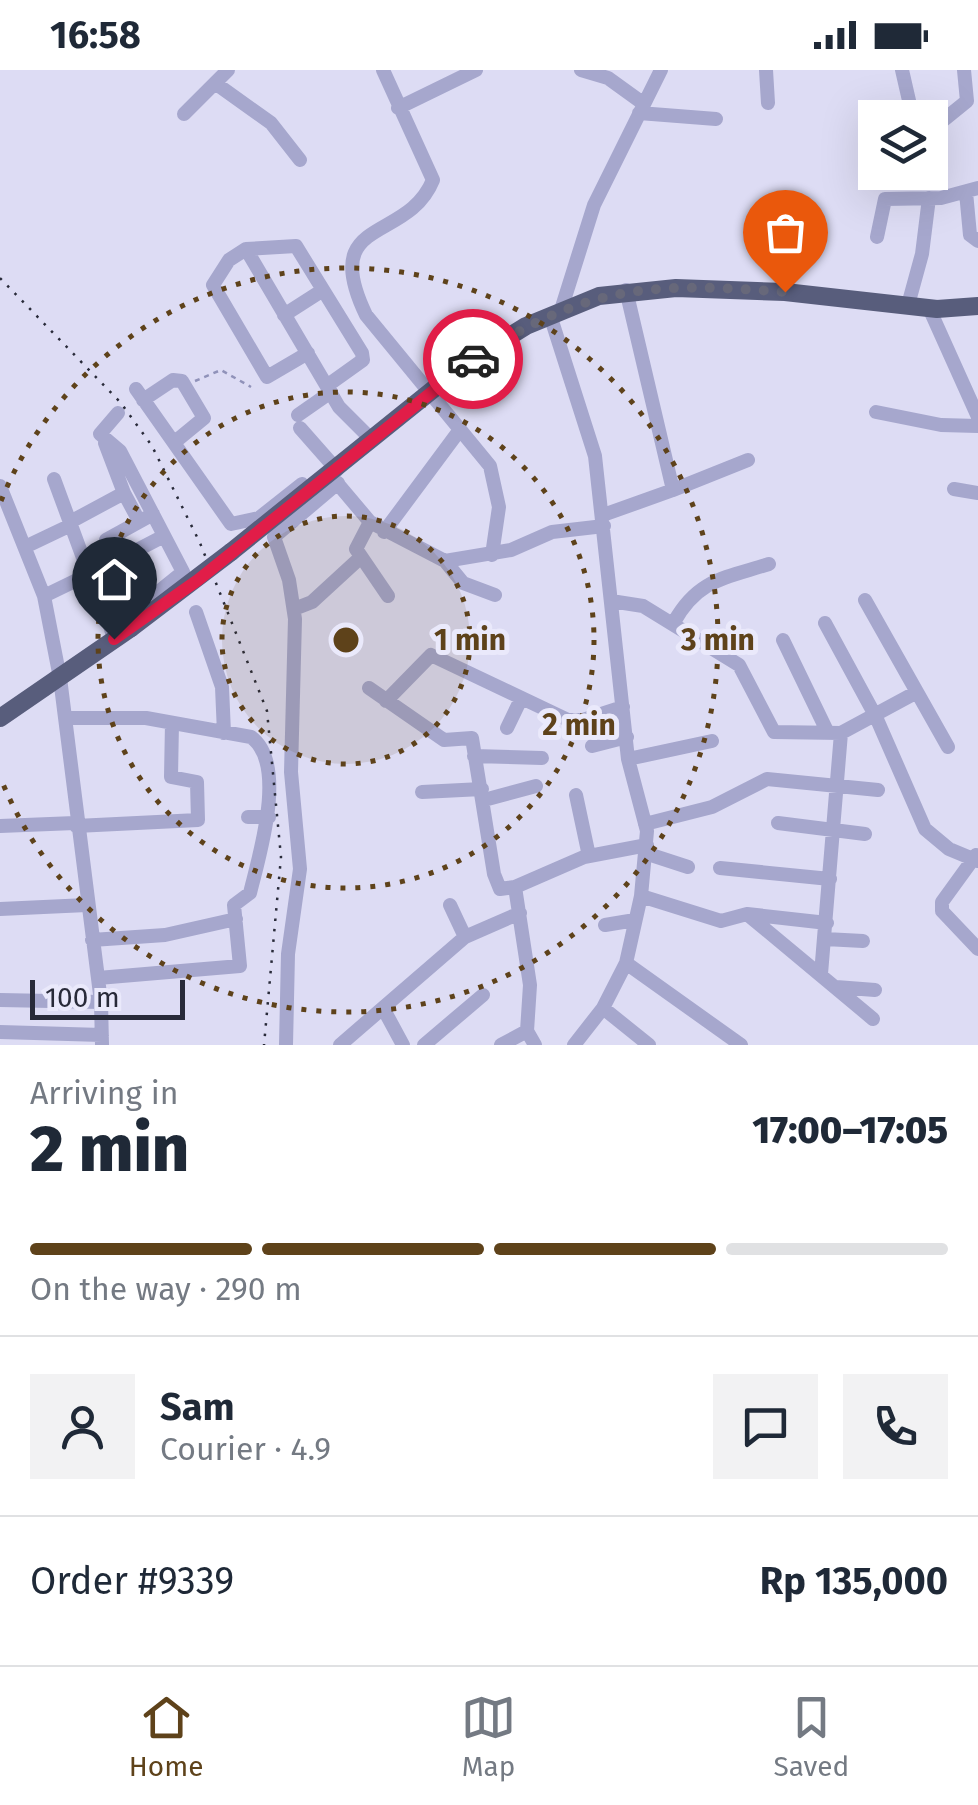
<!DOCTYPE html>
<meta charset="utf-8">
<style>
:root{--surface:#fff;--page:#f2f2f3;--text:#1f2937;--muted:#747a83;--line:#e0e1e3;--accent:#5e421a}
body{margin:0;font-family:"Fira Sans",sans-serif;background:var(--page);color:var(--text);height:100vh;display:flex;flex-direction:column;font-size:38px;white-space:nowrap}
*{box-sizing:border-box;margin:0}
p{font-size:32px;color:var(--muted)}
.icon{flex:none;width:55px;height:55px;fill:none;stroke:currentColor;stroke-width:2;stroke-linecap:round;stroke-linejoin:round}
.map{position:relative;height:975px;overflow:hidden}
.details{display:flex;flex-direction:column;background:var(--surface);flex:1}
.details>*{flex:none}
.tools{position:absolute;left:858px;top:30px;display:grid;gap:20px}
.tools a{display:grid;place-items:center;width:90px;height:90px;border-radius:0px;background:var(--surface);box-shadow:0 10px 40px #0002;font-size:50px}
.scale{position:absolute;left:30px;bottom:25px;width:155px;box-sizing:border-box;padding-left:10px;border:5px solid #282a39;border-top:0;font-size:28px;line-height:35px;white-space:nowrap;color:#282a39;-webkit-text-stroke:8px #eae9fb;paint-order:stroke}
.pin{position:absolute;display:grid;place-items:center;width:85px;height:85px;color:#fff;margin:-102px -42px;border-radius:50% 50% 50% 0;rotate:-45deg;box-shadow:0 0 10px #0007}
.pin .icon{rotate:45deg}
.courier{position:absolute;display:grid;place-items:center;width:100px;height:100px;margin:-50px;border:8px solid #e11d48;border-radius:50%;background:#fff;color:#222;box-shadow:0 2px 12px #0007}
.head em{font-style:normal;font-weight:800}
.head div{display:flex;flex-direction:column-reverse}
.head{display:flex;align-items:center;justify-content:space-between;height:170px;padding:0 30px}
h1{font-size:65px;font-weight:800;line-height:75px}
.bar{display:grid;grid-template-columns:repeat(4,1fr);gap:15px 10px;align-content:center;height:120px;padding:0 30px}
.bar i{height:12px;border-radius:8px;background:var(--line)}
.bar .on{background:var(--accent)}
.bar p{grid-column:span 4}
.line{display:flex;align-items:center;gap:25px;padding:0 30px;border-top:2px solid var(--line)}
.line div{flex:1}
.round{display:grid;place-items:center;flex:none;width:105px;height:105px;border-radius:0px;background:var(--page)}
.status{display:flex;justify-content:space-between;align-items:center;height:70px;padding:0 50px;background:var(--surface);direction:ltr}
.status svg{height:28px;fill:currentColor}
.tab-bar{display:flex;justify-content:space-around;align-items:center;height:140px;border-top:2px solid var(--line);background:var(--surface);font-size:28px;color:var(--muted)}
.tab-bar a{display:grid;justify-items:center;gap:5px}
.tab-bar .on{color:var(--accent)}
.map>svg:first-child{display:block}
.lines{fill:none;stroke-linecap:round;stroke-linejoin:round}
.path{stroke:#9092b9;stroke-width:2.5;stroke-dasharray:5 5;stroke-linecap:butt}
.minor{stroke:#a6a7cd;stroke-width:14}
.major{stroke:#585d7c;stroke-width:18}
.rail{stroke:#282a39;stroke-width:2.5;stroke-dasharray:2.5 8;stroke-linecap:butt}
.major-bridge{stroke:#585d7c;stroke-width:18}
.done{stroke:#67687a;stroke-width:10;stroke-dasharray:0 18}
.route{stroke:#e11d48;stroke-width:12}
.ring{fill:none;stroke:#5e421a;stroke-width:5;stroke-dasharray:5 10}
.centre{fill:#5e421a;stroke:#eae9fb;stroke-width:5}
.ring-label{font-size:30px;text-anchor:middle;font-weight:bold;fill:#5e421a;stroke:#eae9fb;stroke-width:10;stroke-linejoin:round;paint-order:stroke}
</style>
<div class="status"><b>16:58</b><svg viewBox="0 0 49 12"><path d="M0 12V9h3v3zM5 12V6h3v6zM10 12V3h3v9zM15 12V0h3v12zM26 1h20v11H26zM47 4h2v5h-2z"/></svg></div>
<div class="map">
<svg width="978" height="975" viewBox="0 0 978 975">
<rect width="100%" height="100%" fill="#dddcf4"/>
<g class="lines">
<path class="path" d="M195,311L221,300L251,317"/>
<path class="minor" d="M383,0L433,110C407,174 318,145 366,245L490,396L499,437L492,485
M581,0L608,8L644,34
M766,0L768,33
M902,0L913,48
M215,13L271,53L300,90
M398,38L476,0
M639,43L716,49
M184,44L228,0
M930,61L967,31L964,0
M966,122L970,165L978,171
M877,167L885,129L941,128L978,118
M246,179L229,190L213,215L267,307L308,283
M908,235L922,184L929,128
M929,238L978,347
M561,240L594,135L661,0
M284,245L323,220
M550,245L595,386L628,689L647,761L641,826L626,893L603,938L574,975
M328,315L363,290L362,283L296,176L246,179L339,337L372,370
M136,319L231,454L259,448L302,414
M143,330L173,310L182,311L204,348L176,371
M876,342L941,355L978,356
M298,345L331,322
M300,358L337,400
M100,364L120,381L183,502L120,553L122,564
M100,364L118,343
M332,407L370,452L445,491L511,480L552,462L604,456
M54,409L89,504
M0,416L44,526L60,608L101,932L102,975
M954,419L978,423
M673,420L748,390
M124,423L139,451
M153,444L106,470L116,491L164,466
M603,445L673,420L626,220
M70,452L124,423L105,373
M370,452L356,479L388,526
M384,462L459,361
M27,476L71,455
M445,491L463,513L495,525
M44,526L116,491
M102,530L114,569
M865,530L948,677
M611,531L643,536L739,595L774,662L841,663L917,622
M294,539L312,532L361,487
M196,542L222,617L224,663
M674,552C698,509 725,508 769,494
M825,553L876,647L925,759L949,779L978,791
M783,570L828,663
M369,618L444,670L472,668L494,804L500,819L515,817L584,787L647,775
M386,631L431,585L568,650H583L623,637
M66,648H146L251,667C288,694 259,786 250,823L234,835L240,896L98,908
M507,658L521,629
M592,676L627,667
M474,686L542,688
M628,689L712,671
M422,722L482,719
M576,725L589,786
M484,730L536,716
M248,747H269
M778,753L865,764
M645,754L712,737L767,709L878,720
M0,756L75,753
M76,756L198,750L197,712L171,707L172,653
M645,783L688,797
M976,785L942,832V841L978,879
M720,798L830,809
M515,817L530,915L527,961L535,975
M641,826L721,851L747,844L827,853
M450,835L465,867
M0,839L87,835
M747,844L873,949
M605,855L635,850
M825,869L863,871
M92,870L165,865L236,849
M626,893L741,975
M821,904L841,663
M836,917L875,920
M0,930L101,932
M383,938L403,975
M603,938L649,975
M0,962L102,965
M286,975L288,884L300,799L291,702L295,549L289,510L274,467L338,413
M340,975L465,867L520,843
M424,975L483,925
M501,975L527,961"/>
<path class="major" d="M231,482L466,293L526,256L599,226L676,218L785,222L937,239L978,236
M0,648L131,558"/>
<path class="rail" d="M0,208L121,333L152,376L200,473L267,641L281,787L264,975"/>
<path class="major-bridge" d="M131,558L231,482"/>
</g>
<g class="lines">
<path class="done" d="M473,289C589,214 651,212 785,222"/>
<path class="route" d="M114,569L198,510L473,289"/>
</g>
<circle cx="346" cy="570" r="124" fill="#5e421a" fill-opacity=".12"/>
<g class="ring">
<circle cx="346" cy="570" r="124"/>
<circle cx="346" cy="570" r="248"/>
<path d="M1 431A372 372 0 1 1 1 709"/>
</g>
<circle cx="346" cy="570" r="15" class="centre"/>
<g class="ring-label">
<text x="470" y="580">1 min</text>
<text x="718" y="580">3 min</text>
<text x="579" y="665">2 min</text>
</g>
</svg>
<div class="tools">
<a><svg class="icon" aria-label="layers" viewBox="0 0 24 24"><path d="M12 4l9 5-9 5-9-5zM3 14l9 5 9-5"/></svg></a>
</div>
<div class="scale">100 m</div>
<div class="pin" style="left:785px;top:222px;background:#ea580c"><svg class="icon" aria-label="bag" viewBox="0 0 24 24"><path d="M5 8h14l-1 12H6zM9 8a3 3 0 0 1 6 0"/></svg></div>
<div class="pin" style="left:114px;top:569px;background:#1f2937"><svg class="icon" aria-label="home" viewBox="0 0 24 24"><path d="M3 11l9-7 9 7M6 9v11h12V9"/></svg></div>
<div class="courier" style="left:473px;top:289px"><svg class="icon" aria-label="car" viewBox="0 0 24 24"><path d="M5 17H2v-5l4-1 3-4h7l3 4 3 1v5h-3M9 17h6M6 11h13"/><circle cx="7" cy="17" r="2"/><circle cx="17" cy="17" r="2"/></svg></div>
</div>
<section class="details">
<div class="head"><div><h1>2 min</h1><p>Arriving in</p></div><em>17:00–17:05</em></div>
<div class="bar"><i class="on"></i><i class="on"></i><i class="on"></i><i></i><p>On the way · 290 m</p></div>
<div class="line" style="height:180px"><a class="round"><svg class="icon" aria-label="person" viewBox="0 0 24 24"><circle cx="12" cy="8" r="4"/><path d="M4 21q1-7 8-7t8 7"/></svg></a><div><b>Sam</b><p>Courier · 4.9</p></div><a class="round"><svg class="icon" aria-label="chat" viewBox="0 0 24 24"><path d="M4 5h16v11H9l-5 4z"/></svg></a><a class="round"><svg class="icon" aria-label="phone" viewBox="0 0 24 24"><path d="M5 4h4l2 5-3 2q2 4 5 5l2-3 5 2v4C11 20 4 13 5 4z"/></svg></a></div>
<div class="line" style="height:130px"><div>Order #9339</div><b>Rp 135,000</b></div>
</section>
<nav class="tab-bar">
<a class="on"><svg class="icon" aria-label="home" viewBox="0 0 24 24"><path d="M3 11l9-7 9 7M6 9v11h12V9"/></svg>Home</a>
<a><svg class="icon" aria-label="map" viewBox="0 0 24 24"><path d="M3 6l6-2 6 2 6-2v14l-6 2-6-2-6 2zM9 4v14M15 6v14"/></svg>Map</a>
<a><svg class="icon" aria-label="saved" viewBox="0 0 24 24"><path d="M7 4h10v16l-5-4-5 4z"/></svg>Saved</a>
</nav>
